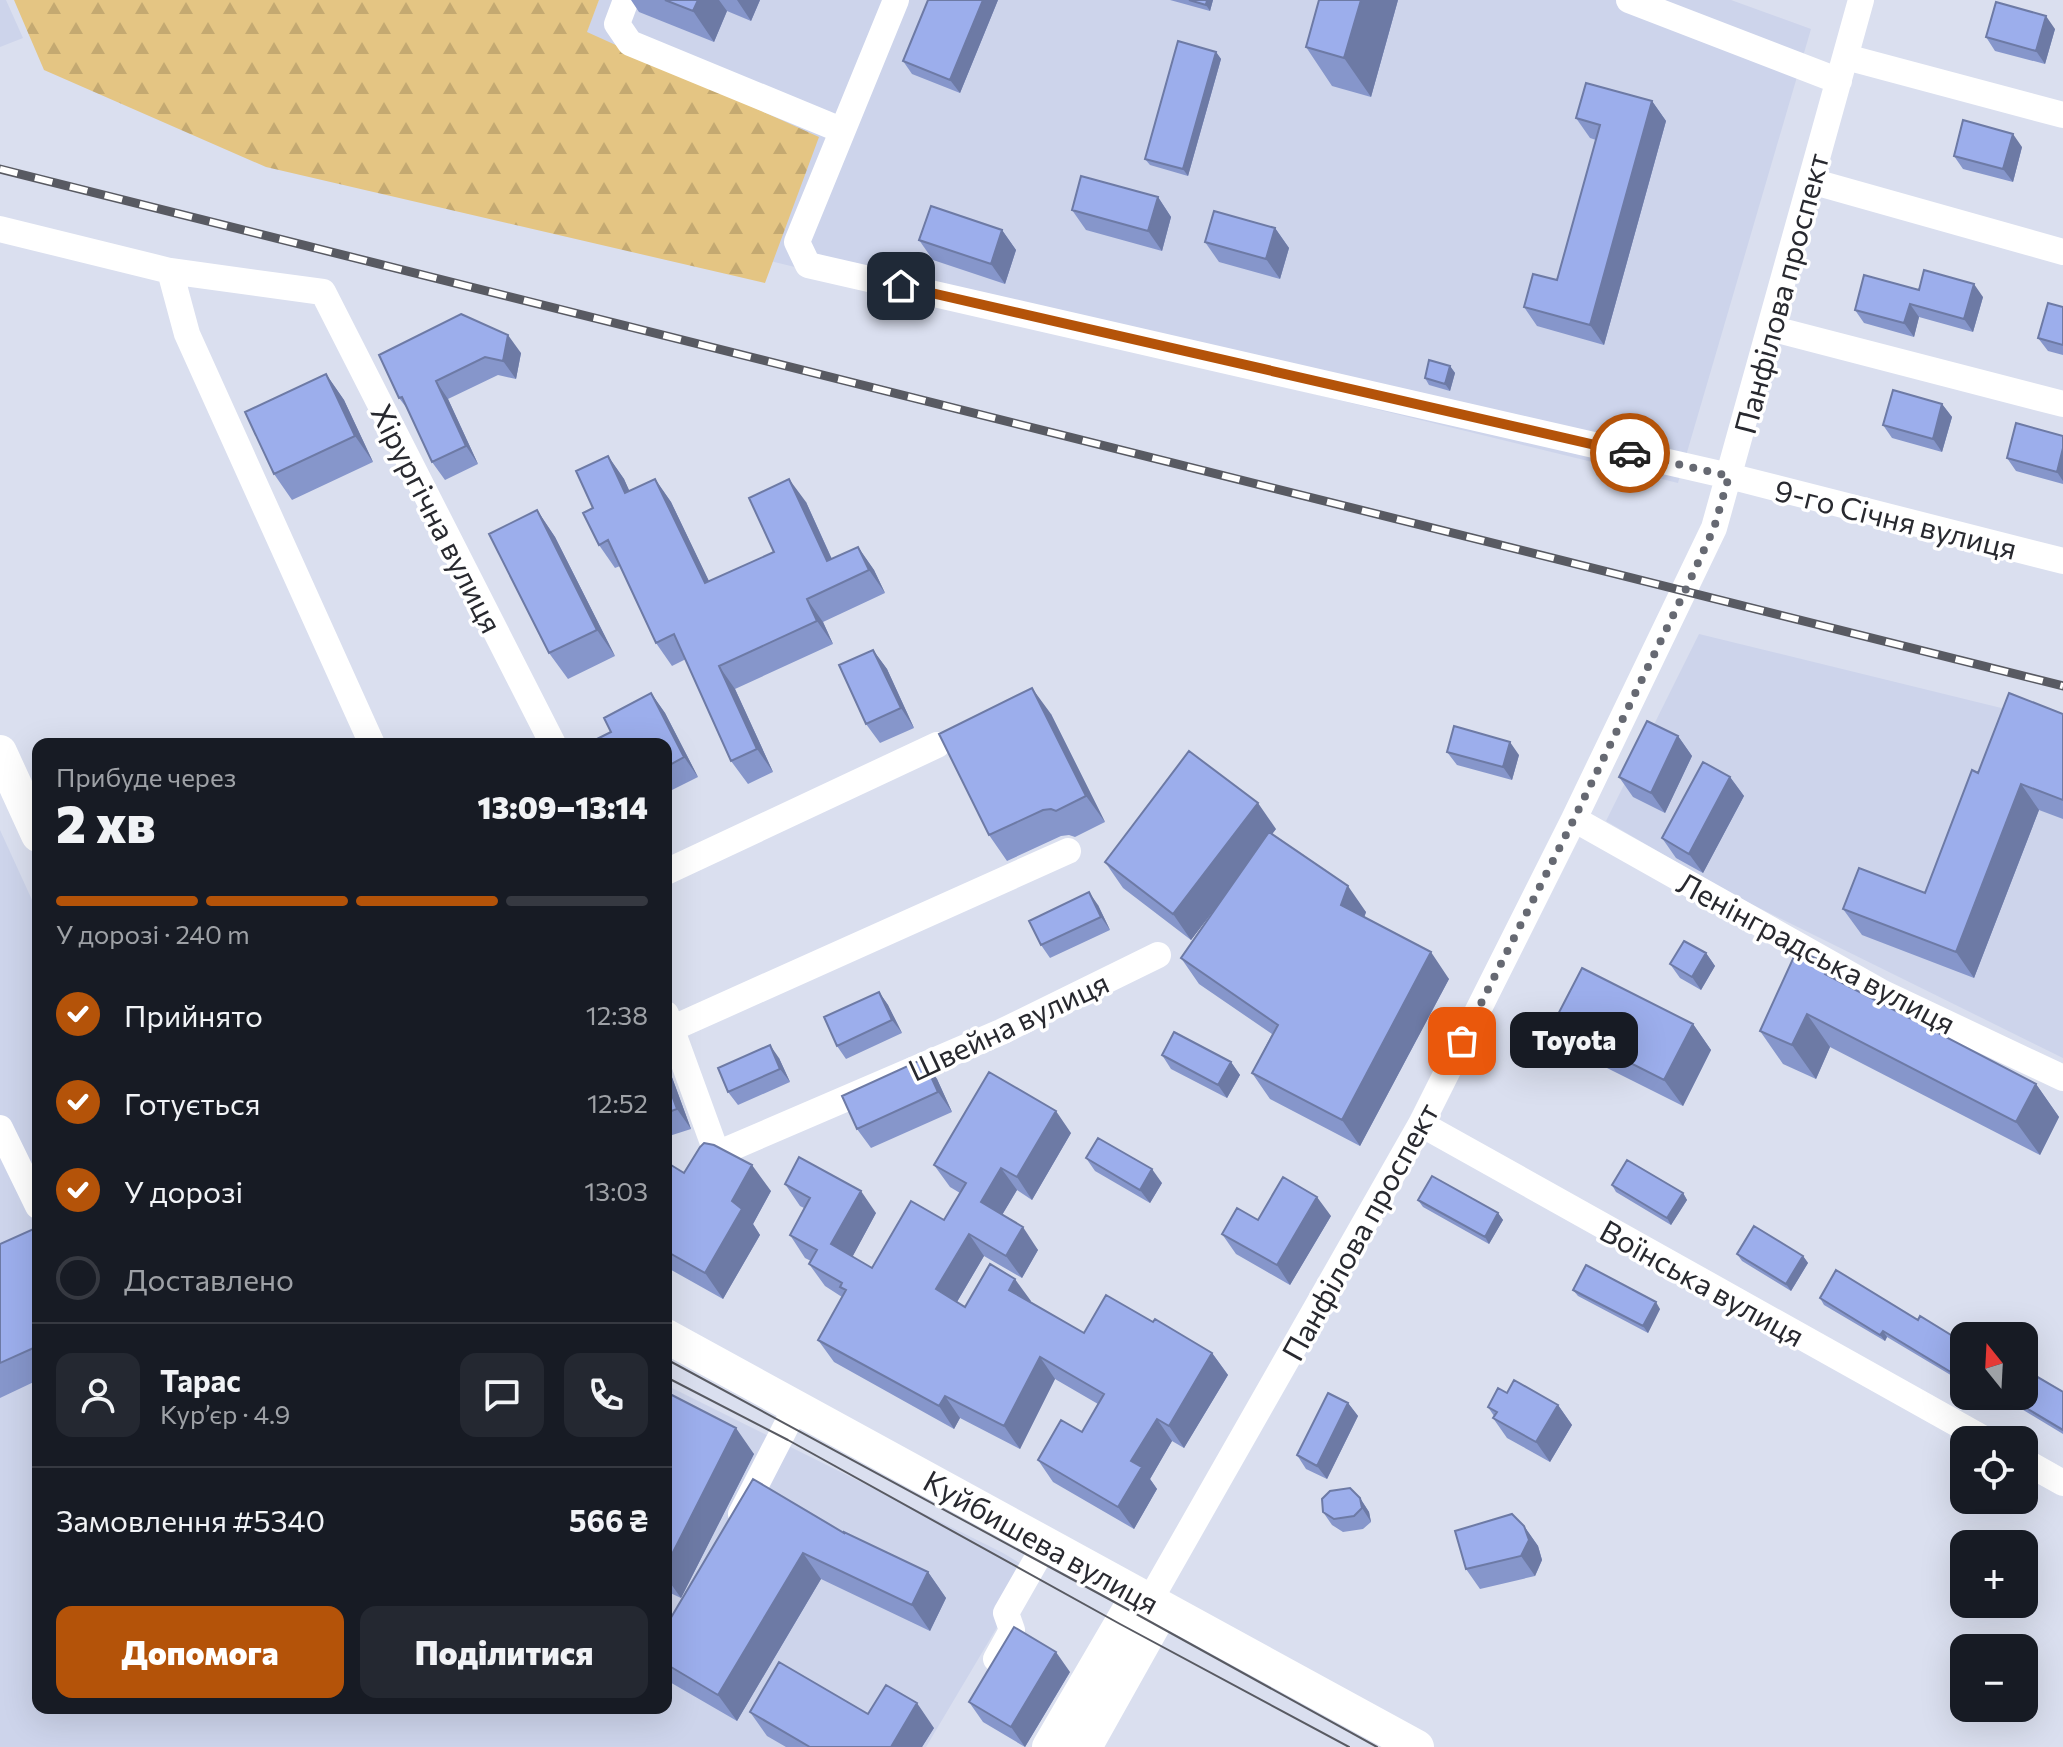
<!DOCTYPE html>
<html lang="uk">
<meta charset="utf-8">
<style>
:root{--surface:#171b24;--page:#242831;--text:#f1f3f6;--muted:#9ea1a6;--line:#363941;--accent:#b45309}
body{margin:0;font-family:Commissioner,sans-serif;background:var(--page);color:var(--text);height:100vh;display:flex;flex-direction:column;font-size:30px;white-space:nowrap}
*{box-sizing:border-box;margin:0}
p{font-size:26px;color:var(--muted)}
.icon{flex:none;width:44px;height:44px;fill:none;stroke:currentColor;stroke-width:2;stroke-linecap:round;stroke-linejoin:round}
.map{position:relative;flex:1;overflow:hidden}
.drawer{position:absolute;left:32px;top:738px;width:640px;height:976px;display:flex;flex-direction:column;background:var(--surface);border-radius:16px;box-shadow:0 8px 32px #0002}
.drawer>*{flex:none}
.needle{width:52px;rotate:342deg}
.controls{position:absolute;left:1950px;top:1322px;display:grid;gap:16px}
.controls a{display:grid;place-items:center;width:88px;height:88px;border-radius:16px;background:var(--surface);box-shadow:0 8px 32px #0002;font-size:40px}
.pin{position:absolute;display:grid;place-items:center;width:68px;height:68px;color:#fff;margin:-34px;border-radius:16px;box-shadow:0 4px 12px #0006}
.courier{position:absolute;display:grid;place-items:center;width:80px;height:80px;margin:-40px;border:6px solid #b45309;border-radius:50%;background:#fff;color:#222;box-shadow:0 2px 10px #0007}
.bubble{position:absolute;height:56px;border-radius:16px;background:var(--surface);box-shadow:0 8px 32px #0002;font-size:26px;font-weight:800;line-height:56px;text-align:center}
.overview em{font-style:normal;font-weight:800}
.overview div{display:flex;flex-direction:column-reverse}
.overview{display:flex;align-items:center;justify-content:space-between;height:136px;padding:0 24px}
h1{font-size:52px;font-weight:800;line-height:60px}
.bar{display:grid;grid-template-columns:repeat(4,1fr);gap:12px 8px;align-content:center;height:96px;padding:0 24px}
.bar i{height:10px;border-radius:6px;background:var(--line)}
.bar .active{background:var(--accent)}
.bar p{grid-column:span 4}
.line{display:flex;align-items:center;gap:20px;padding:0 24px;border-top:2px solid var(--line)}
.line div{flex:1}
.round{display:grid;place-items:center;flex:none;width:84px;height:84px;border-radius:16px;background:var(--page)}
ol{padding:0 24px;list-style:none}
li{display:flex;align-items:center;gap:24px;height:88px}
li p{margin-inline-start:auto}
li .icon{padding:8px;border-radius:50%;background:var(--accent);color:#fff;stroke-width:4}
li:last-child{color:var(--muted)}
li i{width:44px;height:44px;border:4px solid var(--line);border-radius:50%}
.cta{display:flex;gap:16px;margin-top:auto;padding:16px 24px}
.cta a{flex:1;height:92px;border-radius:16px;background:var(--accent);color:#fff;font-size:32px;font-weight:800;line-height:92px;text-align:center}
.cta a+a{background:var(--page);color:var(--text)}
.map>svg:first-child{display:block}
.built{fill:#cdd4eb}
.forest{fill:url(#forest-firs)}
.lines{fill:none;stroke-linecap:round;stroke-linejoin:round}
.minor{stroke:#fff;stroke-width:26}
.major{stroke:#fff;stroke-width:34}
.tram{stroke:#585a62;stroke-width:2}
.rail-casing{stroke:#585a62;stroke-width:9}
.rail{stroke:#fff;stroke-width:6;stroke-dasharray:18;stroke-linecap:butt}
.wall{fill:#8696cb}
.shaded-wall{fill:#6d7aa5}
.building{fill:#9caeec;stroke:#6d7aa5;stroke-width:2}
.done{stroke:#666972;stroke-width:8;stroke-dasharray:0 14.4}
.route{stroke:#b45309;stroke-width:10}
.labels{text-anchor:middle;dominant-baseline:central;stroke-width:7;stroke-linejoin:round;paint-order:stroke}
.street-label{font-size:30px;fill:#28292f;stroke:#fff}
</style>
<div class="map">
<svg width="2063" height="1747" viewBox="0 0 2063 1747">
<defs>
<pattern id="forest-firs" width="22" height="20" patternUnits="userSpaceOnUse" patternTransform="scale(2)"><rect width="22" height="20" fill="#e4c583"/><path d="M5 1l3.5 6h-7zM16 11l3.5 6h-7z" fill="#c4a971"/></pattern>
</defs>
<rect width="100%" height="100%" fill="#dadfef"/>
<path class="built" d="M0,0H6L23,38L0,47Z
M599,0H1731L1811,29L1678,483L521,200Z
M1699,634L2063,723V1058L1733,895L1606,821Z
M0,830L38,913V1708H666V1385L1003,1553L1031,1570L926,1747H0Z"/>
<path class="forest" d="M14,0H599L587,32L819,137L765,283L266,167L44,70Z"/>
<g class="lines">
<path class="minor" d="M626,0L617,24L630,43L841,130
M896,0L797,242L808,265L1729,476L2063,561
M1629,0L1839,81
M1846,57L2063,115
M1811,181L2063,252
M0,229L170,271L323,292L553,744
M170,271L187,334L372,744
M1770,328L2063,404
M1574,819L1883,993L2063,1078
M666,872L937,745
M666,1014L717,1154L1001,1032L1158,955
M671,1029L1068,851
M1421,1124L1986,1440
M0,1128L38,1206
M2024,1461L2063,1483
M741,1514L796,1407
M1150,1600L1421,1124L1574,819L1714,528L1861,0
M996,1659L1012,1630L1006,1613L1046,1543"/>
<path class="major" d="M0,752L38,835
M666,1336L1417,1747
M1049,1747L1129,1610L1150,1600
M1085,1747L1154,1624L1150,1600"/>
<path class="tram" d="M666,1359L1129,1610L1377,1747
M666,1377L788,1440L1120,1624L1349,1747"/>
<g class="rail-casing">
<path id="rail" d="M0,169L2063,686"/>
</g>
<use href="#rail" class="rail"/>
</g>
<path class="wall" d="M631,0H760L751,21L727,11L714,42L639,12Z
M928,0H998L960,93L912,74L903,61Z
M1170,0H1213L1210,11Z
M1319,0H1398L1371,97L1332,86L1306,47Z
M2055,29L2045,64L1995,51L1986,37Z
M1216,52L1221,59L1188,176L1150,165L1145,159Z
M1652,101L1666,121L1604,345L1537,326L1524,307L1557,280L1596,140L1590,138L1576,118Z
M2022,147L2013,182L1963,169L1954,156Z
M1158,197L1171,217L1162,251L1086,230L1072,210Z
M1275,228L1289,248L1280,279L1219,262L1205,242Z
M1002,230L1016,250L1005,284L933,260L919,240Z
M1919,290L1983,297L1973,332L1919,317L1914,337L1864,323L1855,310Z
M2063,307V355L2048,351L2038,338Z
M521,353L516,379L498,375L448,399L478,464L445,480L432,462L409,411L399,398L379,355Z
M1450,366L1455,373L1450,391L1429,385L1425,378Z
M326,374L344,400L373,462L292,500L274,474Z
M1942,404L1952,417L1942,452L1892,438L1883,425Z
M2063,436V484L2016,471L2007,458Z
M608,456L624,479L629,491L655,479L671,502L709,582L774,552L806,502L832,559L858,547L874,570L885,593L823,622L833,644L735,689L773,772L748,784L731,761L686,659L672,666L656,643L620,566L615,568L599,545L593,508Z
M537,510L555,537L615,656L568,679L549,653Z
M873,650L887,669L914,728L880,743L866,724Z
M651,693L665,713L698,777L666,793V744L611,732Z
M1051,714L1105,822L1075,837L1069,835L1061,836L1007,861L989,835Z
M2063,714V819L2039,810L1974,978L1862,935L1843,909L1925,893L1978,773Z
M1678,736L1692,756L1665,813L1633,797L1619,777Z
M1447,752L1519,755L1512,780L1457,765Z
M1730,777L1744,796L1703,873L1676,858L1662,838Z
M1276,829L1272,834L1366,912L1364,918L1449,979L1360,1146L1270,1099L1252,1073L1272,1034L1199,984L1181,958L1219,903L1191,940L1123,888L1105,862Z
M1098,905L1110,930L1050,958L1041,945Z
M1706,953L1715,966L1701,990L1680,978L1670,964Z
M1829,964L1843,984L2036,1084L2059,1117L2040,1155L1830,1047L1816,1079L1783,1064L1760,1031Z
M879,992L888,1005L902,1033L846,1059L837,1046Z
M1553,1024H1693L1711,1050L1683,1106L1571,1050Z
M1162,1055L1231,1062L1240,1075L1227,1098L1171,1069Z
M779,1058L790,1082L738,1105L728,1092Z
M923,1059L937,1079L952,1112L871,1148L857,1129Z
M666,1061L691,1129L666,1137Z
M1071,1133L1032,1200L1017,1190L1002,1215L1038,1250L1022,1278L984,1256L957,1302L965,1307L1031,1301L1030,1302L1084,1333L1153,1322L1212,1353L1228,1375L1184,1448L1172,1441L1150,1479L1157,1489L1134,1529L1053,1482L1038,1460L1082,1432L1098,1404L1055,1379L1020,1449L960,1418L954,1429L834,1362L818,1340L842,1297L825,1286L809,1264L811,1261L805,1258L790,1235L804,1208L800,1206L785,1184L876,1213L852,1257L872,1268L944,1220L960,1193L950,1187L934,1165Z
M1086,1158L1162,1183L1150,1203L1095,1171Z
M666,1162L684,1173L771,1191L753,1224L760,1235L723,1299L666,1267Z
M1612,1185L1683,1193L1687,1200L1671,1225L1616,1192Z
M1418,1200L1498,1213L1503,1220L1489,1244L1423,1207Z
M1331,1216L1290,1285L1236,1254L1222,1234L1258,1220Z
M38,1227V1380L0,1398V1244Z
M1737,1254L1803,1256L1808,1263L1791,1291L1742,1261Z
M1573,1290L1660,1309L1648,1333L1578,1296Z
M1820,1298L1964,1343V1383L1887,1337L1885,1341L1824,1305Z
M666,1392L754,1454L681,1598L666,1591Z
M2063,1392V1434L2000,1396H2024Z
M1507,1393L1558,1405L1572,1425L1550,1462L1507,1438L1493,1418L1494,1416L1488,1407Z
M1348,1403L1358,1416L1327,1479L1306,1469L1297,1455Z
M753,1479L844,1533L928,1572L946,1598L930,1631L821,1579L737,1721L668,1681L666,1678V1626Z
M1360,1498L1369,1512L1371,1522L1363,1529L1343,1532L1332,1525L1323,1512Z
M1524,1526L1538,1546L1542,1560L1535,1576L1480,1589L1466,1569Z
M1070,1672L1025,1747L983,1722L969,1702Z
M750,1712L868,1714L934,1728L922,1747H786L767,1736Z"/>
<path class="shaded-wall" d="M698,0H719L727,11L714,42L693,11Z
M737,0H760L751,21Z
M983,0H998L960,93L950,80Z
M1207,0H1213L1210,11L1206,5Z
M1361,0H1398L1371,97L1344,58Z
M2046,16L2055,29L2045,64L2036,51Z
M1216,52L1221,59L1188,176L1183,169Z
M1652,101L1666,121L1604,345L1590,325Z
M2013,134L2022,147L2013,182L2003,169Z
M1158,197L1171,217L1162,251L1148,231Z
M1275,228L1289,248L1280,279L1266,259Z
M1002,230L1016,250L1005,284L991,264Z
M1974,284L1983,297L1973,332L1964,319Z
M1910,304L1919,317L1914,337L1904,323Z
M508,335L521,353L516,379L503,361Z
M1450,366L1455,373L1450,391L1445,384Z
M326,374L344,400L373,462L355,436Z
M436,381L448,399L478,464L466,446Z
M1942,404L1952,417L1942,452L1933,439Z
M2063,448V481L2057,472Z
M608,456L624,479L641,516L625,493Z
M655,479L671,502L721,606L705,583Z
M789,479L806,502L843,584L827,561Z
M537,510L555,537L615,656L597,630Z
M858,547L874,570L885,593L869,570Z
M807,599L823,622L833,644L817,621Z
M873,650L887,669L914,728L901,708Z
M719,666L735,689L773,772L757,749Z
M1032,688L1051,714L1105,822L1086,796Z
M651,693L665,713L698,777L684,757Z
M1678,736L1692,756L1665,813L1651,793Z
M1510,742L1519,755L1512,780L1503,767Z
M1730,777L1744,796L1703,873L1689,854Z
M2021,784L2039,810L1974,978L1956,952Z
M1258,803L1276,829L1191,940L1173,914Z
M1348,886L1366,912L1359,932L1341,905Z
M1089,892L1098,905L1110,930L1101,917Z
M1431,952L1449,979L1360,1146L1342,1120Z
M1706,953L1715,966L1701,990L1692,977Z
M1829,964L1853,998L1825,974Z
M879,992L888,1005L902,1033L892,1020Z
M1807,1014L1830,1047L1816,1079L1792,1045Z
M1693,1024L1711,1050L1683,1106L1664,1080Z
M770,1045L779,1058L790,1082L780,1069Z
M923,1059L937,1079L952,1112L938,1092Z
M666,1061L691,1129L677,1109L666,1079Z
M1231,1062L1240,1075L1227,1098L1218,1085Z
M2036,1084L2059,1117L2040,1155L2016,1122Z
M1056,1111L1071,1133L1032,1200L1017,1177Z
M752,1165L771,1191L753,1224L760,1235L723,1299L705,1273L732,1201Z
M1001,1168L1017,1190L996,1225L981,1202Z
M1152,1169L1162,1183L1150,1203L1140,1190Z
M861,1191L876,1213L847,1267L831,1244Z
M1683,1193L1687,1200L1671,1225L1667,1218Z
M1317,1197L1331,1216L1290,1285L1277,1265Z
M1498,1213L1503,1220L1489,1244L1485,1237Z
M1023,1227L1038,1250L1022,1278L1006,1256Z
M969,1234L984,1256L951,1312L936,1289Z
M1803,1256L1808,1263L1791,1291L1786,1284Z
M1015,1279L1031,1301L1024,1312L1009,1290Z
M1656,1302L1660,1309L1648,1333L1643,1326Z
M1883,1331L1887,1337L1885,1341L1880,1335Z
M1212,1353L1228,1375L1184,1448L1169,1426Z
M1040,1357L1055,1379L1020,1449L1004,1426Z
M945,1396L960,1418L954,1429L939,1406Z
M1348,1403L1358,1416L1327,1479L1317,1466Z
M1558,1405L1572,1425L1550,1462L1536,1442Z
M1157,1419L1172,1441L1150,1479L1157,1489L1134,1529L1118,1507L1131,1461Z
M736,1428L754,1454L681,1598L666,1577V1566Z
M1360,1498L1369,1512L1371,1522L1362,1508Z
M1524,1526L1538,1546L1542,1560L1535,1576L1521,1556Z
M803,1553L821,1579L737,1721L718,1695Z
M928,1572L946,1598L930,1631L912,1605Z
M1056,1652L1070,1672L1025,1747L1011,1727Z
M917,1703L934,1728L922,1747H891Z"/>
<path class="building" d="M665,0H698L693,11Z
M928,0H983L950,80L903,61Z
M1189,0H1207L1206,5Z
M1319,0H1361L1344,58L1306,47Z
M1996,2L2046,16L2036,51L1986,37Z
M1178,41L1216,52L1183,169L1145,159Z
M1586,83L1652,101L1590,325L1524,307L1533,274L1557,280L1600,125L1576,118Z
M1963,120L2013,134L2003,169L1954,156Z
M1081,176L1158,197L1148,231L1072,210Z
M931,206L1002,230L991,264L919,240Z
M1214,211L1275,228L1266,259L1205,242Z
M1924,270L1974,284L1964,319L1910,304L1904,323L1855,310L1864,275L1919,290Z
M2048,303L2063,307V345L2038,338Z
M461,314L508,335L503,361L485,357L436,381L466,446L432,462L402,397L399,398L379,355Z
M1429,360L1450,366L1445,384L1425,378Z
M326,374L355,436L274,474L245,412Z
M1893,390L1942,404L1933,439L1883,425Z
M2016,423L2063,436V448L2057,472L2007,458Z
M608,456L625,493L655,479L705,583L774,552L749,498L789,479L827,561L858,547L869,570L807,599L817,621L719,666L757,749L731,761L674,634L656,643L608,540L599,545L583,513L593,508L576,471Z
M537,510L597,630L549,653L489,534Z
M873,650L901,708L866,724L839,665Z
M1032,688L1086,796L1056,811L1051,809L1043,810L989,835L939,734Z
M651,693L684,757L666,767V744H587L611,732L604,718Z
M2009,693L2063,714V800L2021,784L1956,952L1843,909L1859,868L1925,893L1972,770L1978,773Z
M1647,721L1678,736L1651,793L1619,777Z
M1454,726L1510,742L1503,767L1447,752Z
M1189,751L1258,803L1173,914L1105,862Z
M1703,762L1730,777L1689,854L1662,838Z
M1269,832L1348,886L1341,905L1431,952L1342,1120L1252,1073L1278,1025L1181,958Z
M1089,892L1101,917L1041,945L1029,921Z
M1684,941L1706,953L1692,977L1670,964Z
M1797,950L1829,964L1825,974L2036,1084L2016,1122L1807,1014L1792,1045L1760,1031Z
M1582,968L1693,1024L1664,1080L1553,1024Z
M879,992L892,1020L837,1046L824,1017Z
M1174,1032L1231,1062L1218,1085L1162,1055Z
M770,1045L780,1069L728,1092L718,1068Z
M923,1059L938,1092L857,1129L842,1096Z
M989,1072L1056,1111L1017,1177L1001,1168L981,1202L1023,1227L1006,1256L969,1234L936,1289L965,1307L990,1264L1015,1279L1009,1290L1084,1333L1106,1295L1153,1322L1155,1319L1212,1353L1169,1426L1157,1419L1131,1461L1142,1467L1118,1507L1038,1460L1061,1420L1082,1432L1104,1394L1040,1357L1004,1426L945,1396L939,1406L818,1340L846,1290L840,1287L842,1283L809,1264L817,1250L790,1235L810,1198L785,1184L799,1157L861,1191L831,1244L872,1268L911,1201L944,1220L966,1183L934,1165Z
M666,1079L677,1109L666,1113Z
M1098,1138L1152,1169L1140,1190L1086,1158Z
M704,1143L714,1145L752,1165L732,1201L742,1209L705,1273L666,1251V1162L684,1173L700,1147Z
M1627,1160L1683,1193L1667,1218L1612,1185Z
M1432,1176L1498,1213L1485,1237L1418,1200Z
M1283,1177L1317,1197L1277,1265L1222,1234L1237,1208L1258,1220Z
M1754,1226L1803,1256L1786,1284L1737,1254Z
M38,1227V1346L0,1363V1244Z
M1586,1265L1656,1302L1643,1326L1573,1290Z
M1836,1270L1918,1320L1920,1316L1964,1343V1380L1883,1331L1880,1335L1820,1298Z
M2024,1369L2063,1392V1430L2006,1396H2024Z
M1514,1380L1558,1405L1536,1442L1493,1418L1497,1412L1488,1407L1498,1388L1507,1393Z
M666,1392L736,1428L666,1566Z
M1328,1393L1348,1403L1317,1466L1297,1455Z
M753,1479L844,1533V1532L928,1572L912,1605L803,1553L718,1695L666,1664V1626Z
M1350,1488L1360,1498L1362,1508L1354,1516L1334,1519L1323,1512L1322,1499L1330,1491Z
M1512,1514L1524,1526L1529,1540L1521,1556L1466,1569L1455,1531Z
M1014,1627L1056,1652L1011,1727L969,1702Z
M779,1662L868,1714L886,1685L917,1703L891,1747H810L750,1712Z"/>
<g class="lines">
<path class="done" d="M1462,1041L1574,819L1685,591L1714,528L1729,476L1630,453"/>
<path class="route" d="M901,286L1630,453"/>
</g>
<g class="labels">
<g class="street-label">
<text transform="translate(1780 293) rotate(-75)">Панфілова проспект</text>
<text transform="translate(438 518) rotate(63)">Хірургічна вулиця</text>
<text transform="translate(1896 518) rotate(14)">9-го Січня вулиця</text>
<text transform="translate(1817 952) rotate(28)">Ленінградська вулиця</text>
<text transform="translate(1008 1025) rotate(-25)">Швейна вулиця</text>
<text transform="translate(1359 1231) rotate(-61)">Панфілова проспект</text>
<text transform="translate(1703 1282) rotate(29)">Воїнська вулиця</text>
<text transform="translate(1042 1541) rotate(29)">Куйбишева вулиця</text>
</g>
</g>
</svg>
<div class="controls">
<a><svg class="needle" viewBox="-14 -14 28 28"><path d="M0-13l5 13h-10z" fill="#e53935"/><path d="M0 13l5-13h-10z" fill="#9ea1a6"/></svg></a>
<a><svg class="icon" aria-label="locate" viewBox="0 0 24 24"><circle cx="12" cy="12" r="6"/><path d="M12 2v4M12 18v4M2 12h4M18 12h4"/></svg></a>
<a>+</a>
<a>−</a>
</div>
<div class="pin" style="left:1462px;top:1041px;background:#ea580c"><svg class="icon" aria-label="bag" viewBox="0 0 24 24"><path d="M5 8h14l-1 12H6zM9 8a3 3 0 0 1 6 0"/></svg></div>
<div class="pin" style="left:901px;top:286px;background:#1f2937"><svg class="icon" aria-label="home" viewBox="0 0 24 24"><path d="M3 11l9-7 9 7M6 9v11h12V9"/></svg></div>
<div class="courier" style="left:1630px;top:453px"><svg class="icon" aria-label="car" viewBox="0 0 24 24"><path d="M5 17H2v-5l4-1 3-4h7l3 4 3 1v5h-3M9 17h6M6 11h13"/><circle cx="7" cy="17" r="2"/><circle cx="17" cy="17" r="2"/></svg></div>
<div class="bubble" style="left:1510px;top:1012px;width:128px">Toyota</div>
<section class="drawer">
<div class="overview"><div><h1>2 хв</h1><p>Прибуде через</p></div><em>13:09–13:14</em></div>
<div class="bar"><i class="active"></i><i class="active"></i><i class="active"></i><i></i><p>У дорозі · 240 m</p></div>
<ol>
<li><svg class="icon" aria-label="check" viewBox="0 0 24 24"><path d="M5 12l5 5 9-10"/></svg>Прийнято<p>12:38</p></li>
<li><svg class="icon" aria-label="check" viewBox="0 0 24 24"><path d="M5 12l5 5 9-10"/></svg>Готується<p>12:52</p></li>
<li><svg class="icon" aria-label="check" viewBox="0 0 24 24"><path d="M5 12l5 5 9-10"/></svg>У дорозі<p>13:03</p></li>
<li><i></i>Доставлено</li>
</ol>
<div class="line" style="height:144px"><a class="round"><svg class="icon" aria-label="person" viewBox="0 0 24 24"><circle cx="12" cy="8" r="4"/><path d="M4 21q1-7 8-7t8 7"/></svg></a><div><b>Тарас</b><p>Кур’єр · 4.9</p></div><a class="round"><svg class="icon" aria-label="chat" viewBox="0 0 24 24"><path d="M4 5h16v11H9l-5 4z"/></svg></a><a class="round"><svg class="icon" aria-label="phone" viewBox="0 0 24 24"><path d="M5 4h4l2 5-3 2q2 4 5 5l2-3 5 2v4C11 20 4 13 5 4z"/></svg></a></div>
<div class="line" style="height:104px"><div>Замовлення #5340</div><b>566 ₴</b></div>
<div class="cta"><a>Допомога</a><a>Поділитися</a></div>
</section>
</div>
